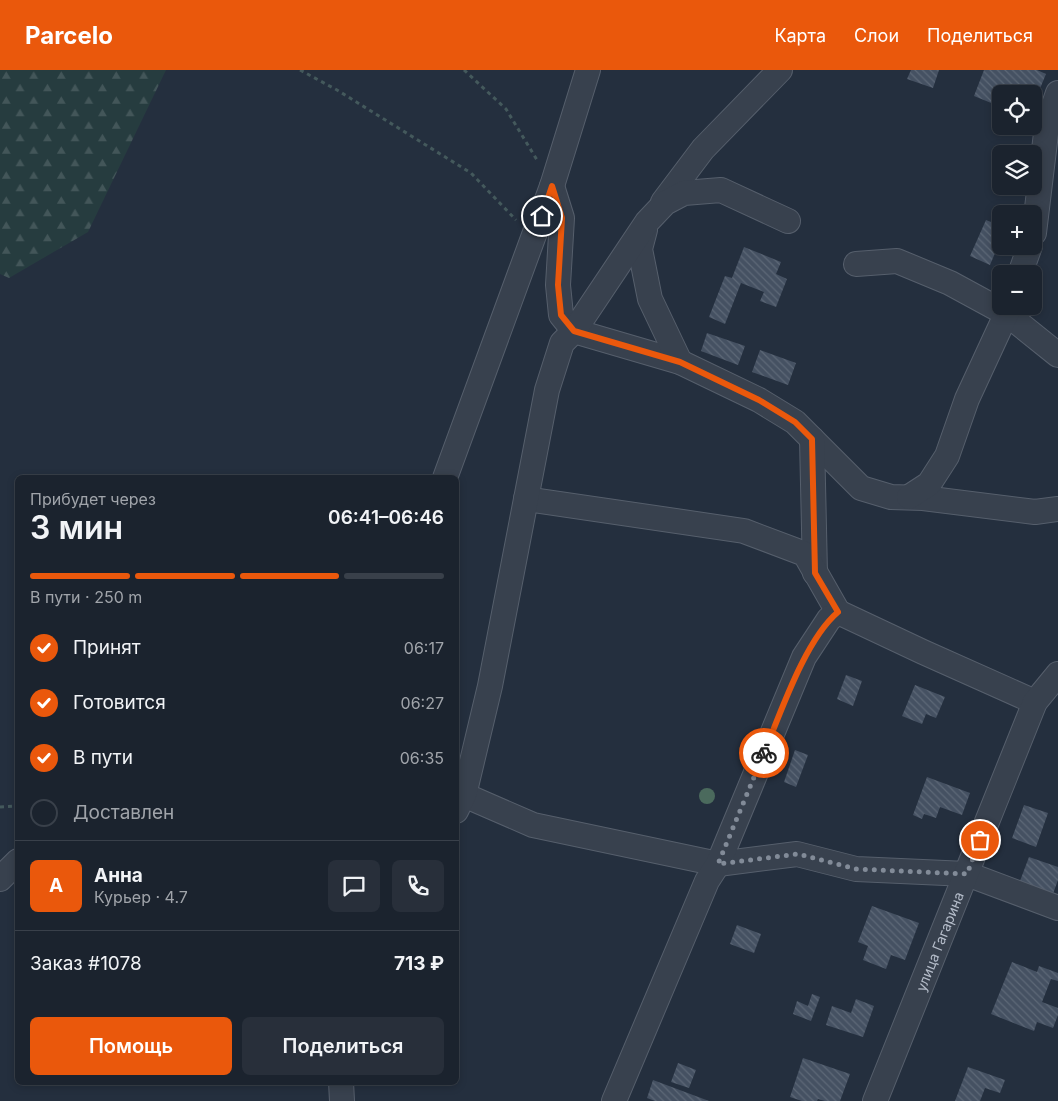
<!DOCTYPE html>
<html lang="ru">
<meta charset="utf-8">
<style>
:root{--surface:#1b232e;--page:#282f3a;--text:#f1f3f6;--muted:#a0a4aa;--line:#39404a;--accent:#ea580c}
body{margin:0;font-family:Inter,sans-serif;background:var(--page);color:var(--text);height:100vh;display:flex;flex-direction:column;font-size:19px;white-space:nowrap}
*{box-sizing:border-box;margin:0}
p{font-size:16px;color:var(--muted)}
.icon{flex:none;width:28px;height:28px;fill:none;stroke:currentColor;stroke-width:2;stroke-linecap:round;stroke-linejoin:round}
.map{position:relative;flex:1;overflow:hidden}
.panel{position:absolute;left:15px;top:405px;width:444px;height:610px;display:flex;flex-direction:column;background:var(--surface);border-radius:8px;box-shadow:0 2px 8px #0003,0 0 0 1px var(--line)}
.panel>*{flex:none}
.tools{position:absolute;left:992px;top:15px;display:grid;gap:10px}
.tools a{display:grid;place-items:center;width:50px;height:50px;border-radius:8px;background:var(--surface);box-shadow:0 2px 8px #0003,0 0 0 1px var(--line);font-size:25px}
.pin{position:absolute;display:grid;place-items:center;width:42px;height:42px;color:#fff;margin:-21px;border:2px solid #fff;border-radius:50%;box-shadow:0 1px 5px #0007}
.courier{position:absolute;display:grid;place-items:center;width:50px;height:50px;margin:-25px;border:4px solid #ea580c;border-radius:50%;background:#fff;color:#222;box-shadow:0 1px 6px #0007}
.head em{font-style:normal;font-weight:600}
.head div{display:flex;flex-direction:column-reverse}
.head{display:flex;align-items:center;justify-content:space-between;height:85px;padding:0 15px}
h1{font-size:32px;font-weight:600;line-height:38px}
.bar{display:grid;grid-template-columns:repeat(4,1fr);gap:8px 5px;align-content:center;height:60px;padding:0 15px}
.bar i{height:6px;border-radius:4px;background:var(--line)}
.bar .on{background:var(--accent)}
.bar p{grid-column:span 4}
.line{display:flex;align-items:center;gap:12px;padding:0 15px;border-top:1px solid var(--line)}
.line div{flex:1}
.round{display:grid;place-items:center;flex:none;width:52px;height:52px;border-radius:8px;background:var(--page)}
ol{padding:0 15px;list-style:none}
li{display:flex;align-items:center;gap:15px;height:55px}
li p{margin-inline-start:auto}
li .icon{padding:5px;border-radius:50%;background:var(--accent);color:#fff;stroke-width:4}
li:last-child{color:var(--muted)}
li i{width:28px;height:28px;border:2px solid var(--line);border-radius:50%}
.action{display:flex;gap:10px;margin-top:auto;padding:10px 15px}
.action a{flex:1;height:58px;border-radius:8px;background:var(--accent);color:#fff;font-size:20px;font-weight:600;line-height:58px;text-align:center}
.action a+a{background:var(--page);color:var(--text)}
header{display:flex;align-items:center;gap:30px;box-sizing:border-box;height:70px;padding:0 25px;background:var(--accent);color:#fff}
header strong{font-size:24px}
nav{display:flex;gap:28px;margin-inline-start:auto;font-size:18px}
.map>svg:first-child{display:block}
.forest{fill:url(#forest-firs)}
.building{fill:url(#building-back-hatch)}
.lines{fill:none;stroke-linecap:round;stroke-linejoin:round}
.minor-casing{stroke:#565f6c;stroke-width:26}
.path{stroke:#44595c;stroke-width:3;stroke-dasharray:4 4;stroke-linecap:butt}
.minor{stroke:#38414e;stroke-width:24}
.tree{fill:#4b6a5d}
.done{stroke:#828b98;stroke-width:5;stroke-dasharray:0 9}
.route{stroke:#ea580c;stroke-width:6}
.labels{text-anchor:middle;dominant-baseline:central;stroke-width:4;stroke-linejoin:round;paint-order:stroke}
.street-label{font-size:14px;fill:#b4bcc9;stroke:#1d2633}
</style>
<header>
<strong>Parcelo</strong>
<nav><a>Карта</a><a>Слои</a><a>Поделиться</a></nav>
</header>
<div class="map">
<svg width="1058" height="1031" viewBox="0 0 1058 1031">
<defs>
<pattern id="forest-firs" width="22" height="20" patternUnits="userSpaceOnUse" patternTransform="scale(1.25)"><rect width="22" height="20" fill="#263c3f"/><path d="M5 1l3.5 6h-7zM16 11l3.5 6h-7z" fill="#435659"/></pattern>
<pattern id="building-back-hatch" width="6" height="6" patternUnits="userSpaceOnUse" patternTransform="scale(1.25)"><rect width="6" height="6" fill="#455162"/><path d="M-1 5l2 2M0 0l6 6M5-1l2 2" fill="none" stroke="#5d6877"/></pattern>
</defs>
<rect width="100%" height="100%" fill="#242f3e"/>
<path class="forest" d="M0,0H166L88,162L9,208L0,204Z"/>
<path class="building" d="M911,0H939L933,18L907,9Z
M984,0H1037L1046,4L1034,33V24H1001V37L974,26Z
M986,150L1001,156V169L990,195L970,186Z
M744,177L781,192L776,204L787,209L776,237L760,231L764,222L741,213L725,254L709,247L725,206L732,208Z
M707,263L745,276L738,295L701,281Z
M760,280L796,293L788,315L752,302Z
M846,605L862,611L853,636L837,629Z
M915,615L945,627L936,648L926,644L922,654L902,646Z
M795,680L808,685L796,717L784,712Z
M927,707L970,723L962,745L940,737L936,748L924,744L922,749L913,745Z
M1024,735L1048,743L1036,777L1012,768Z
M1029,787L1058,797V810L1050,832L1031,825L1034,816L1020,811Z
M872,836L919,853L905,890L891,885L886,899L863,890L868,876L858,872Z
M737,855L761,864L754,883L730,874Z
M1012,892L1037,902L1039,896L1058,903V911L1051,909L1042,932L1058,938V945L1053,958L1037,952L1034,961L991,944Z
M812,924L820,927L811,951L793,944L797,931L808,936Z
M856,929L874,936L863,967L826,955L832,936L851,943Z
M803,988L850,1004L840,1031H825L818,1029L817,1031H802L790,1027Z
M678,993L696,1000L689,1018L671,1012Z
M968,997L1005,1010L1000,1023L985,1018L980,1031H955Z
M653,1010L709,1031H655L647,1028Z"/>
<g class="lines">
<g class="minor-casing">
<g id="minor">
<path d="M552,116L562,148L558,215L561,245L574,261L680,292L759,330L795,352L861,418L891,427L923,428L1035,442L1058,439"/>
<path d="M663,132L703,79L780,0"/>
<path d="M645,160L640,179L650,229L680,292"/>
<path d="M1034,163L1047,55L1058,23"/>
<path d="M856,194L897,191L950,213L1007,244L1058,285"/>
<path d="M1020,204L1030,176"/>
<path d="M812,369L815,503"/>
<path d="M445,408L552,116L588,0"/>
<path d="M909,427L929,414L947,386L967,329L1010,236"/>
<path d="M526,429L744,461L805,484L838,542"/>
<path d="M464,725L533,755L718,794L797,784L856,799L967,804L1058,838"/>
<path d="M456,741L464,725L490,616L547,320L562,273L574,261L647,152L665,133L684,123L721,120L788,151"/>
<path d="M0,809L18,791"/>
<path d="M341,1012L342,1031"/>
<path d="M614,1031L707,811L718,794L804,587L829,549L838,542L923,582L1035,632"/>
<path id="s1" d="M875,1031L1035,632L1058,604"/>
</g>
</g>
<path class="path" d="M300,0L337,20L471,103L516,150
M464,0L506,39L537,90
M0,737L18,736"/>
<use href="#minor" class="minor"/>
</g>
<circle class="tree" cx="707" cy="726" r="8"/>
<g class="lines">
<path class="done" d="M764,683L718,794L798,784L856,799L967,804L980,770"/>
<path class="route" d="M542,146L552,116L562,148L558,215L561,245L574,261L680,292L759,330L795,352L812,369L815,503L838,542C805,570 781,642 764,683"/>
</g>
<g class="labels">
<g class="street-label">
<text stroke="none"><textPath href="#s1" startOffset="172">улица Гагарина</textPath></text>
</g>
</g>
</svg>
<div class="tools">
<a><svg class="icon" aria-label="locate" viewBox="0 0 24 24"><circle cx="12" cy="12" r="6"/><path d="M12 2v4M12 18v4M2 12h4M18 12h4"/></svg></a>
<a><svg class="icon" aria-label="layers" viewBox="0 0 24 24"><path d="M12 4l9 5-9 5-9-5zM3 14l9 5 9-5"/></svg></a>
<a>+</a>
<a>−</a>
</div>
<div class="pin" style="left:980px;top:770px;background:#ea580c"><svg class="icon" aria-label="bag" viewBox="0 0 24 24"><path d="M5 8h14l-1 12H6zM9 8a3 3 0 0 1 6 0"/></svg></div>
<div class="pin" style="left:542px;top:146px;background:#1f2937"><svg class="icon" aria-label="home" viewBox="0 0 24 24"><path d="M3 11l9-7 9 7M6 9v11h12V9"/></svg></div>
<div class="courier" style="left:764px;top:683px"><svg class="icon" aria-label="bike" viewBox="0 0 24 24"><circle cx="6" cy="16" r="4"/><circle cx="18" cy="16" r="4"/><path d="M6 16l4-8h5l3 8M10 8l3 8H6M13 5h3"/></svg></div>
<section class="panel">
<div class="head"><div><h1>3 мин</h1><p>Прибудет через</p></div><em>06:41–06:46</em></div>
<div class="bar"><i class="on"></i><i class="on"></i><i class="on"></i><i></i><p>В пути · 250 m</p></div>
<ol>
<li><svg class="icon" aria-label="check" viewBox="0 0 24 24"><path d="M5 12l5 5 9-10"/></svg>Принят<p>06:17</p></li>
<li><svg class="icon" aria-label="check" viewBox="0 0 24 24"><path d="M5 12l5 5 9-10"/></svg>Готовится<p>06:27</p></li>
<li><svg class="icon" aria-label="check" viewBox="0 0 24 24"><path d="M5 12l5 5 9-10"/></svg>В пути<p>06:35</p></li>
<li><i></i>Доставлен</li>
</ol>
<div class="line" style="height:90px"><b class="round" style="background:var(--accent);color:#fff">А</b><div><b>Анна</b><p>Курьер · 4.7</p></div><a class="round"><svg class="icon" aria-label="chat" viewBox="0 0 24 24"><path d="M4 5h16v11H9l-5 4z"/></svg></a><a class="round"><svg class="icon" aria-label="phone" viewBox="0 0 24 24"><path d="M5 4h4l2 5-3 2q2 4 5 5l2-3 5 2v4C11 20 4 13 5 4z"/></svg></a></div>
<div class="line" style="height:65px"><div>Заказ #1078</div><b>713 ₽</b></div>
<div class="action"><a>Помощь</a><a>Поделиться</a></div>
</section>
</div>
